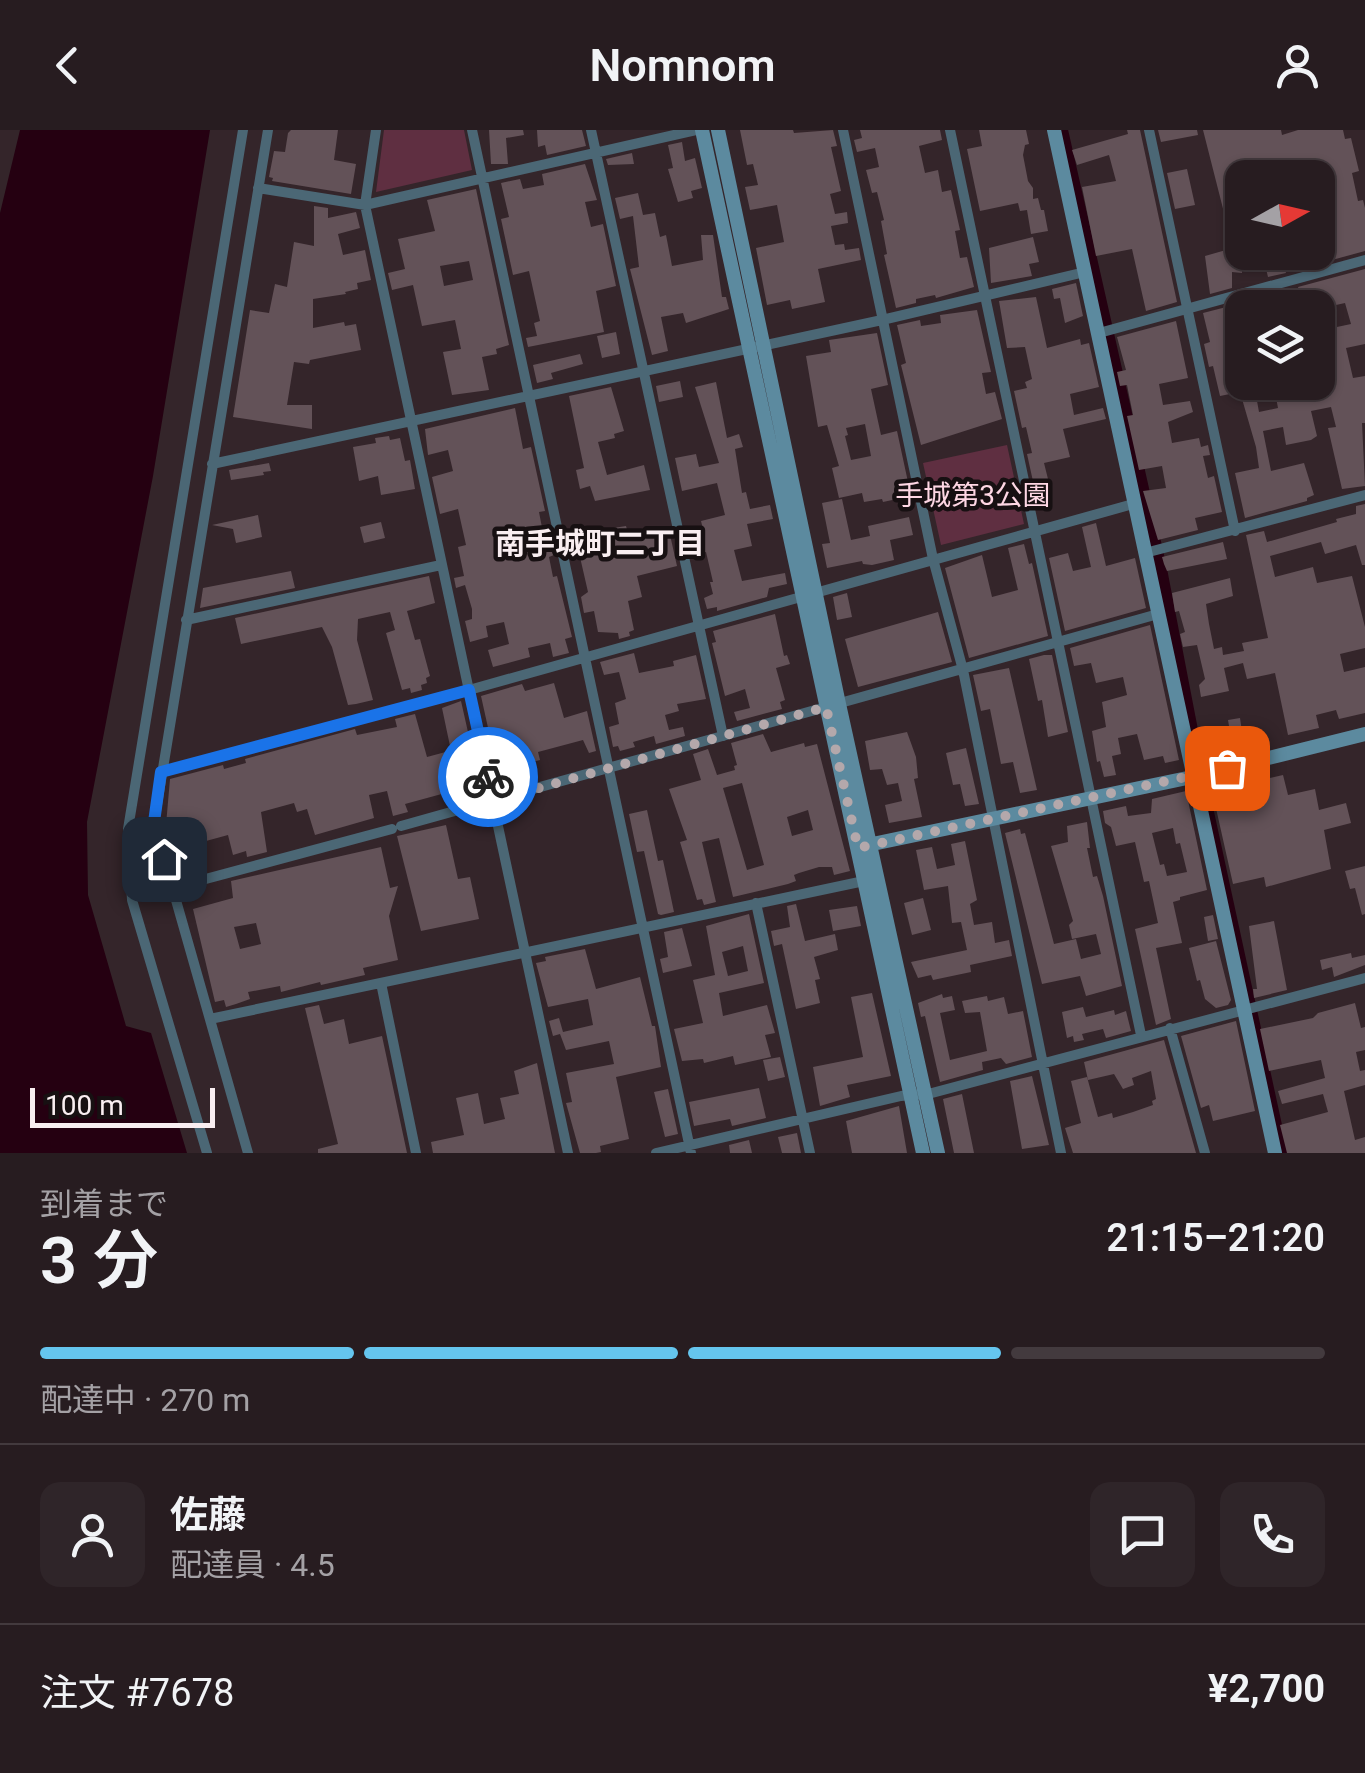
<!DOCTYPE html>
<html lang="ja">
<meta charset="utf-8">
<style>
:root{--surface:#271c20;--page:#2f2529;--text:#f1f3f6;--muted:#a4a1a5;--line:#433a3e;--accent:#65c5ee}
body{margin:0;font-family:Roboto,"Noto Sans JP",sans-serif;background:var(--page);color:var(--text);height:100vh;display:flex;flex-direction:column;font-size:38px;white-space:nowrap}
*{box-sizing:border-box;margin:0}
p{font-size:32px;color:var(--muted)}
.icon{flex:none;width:55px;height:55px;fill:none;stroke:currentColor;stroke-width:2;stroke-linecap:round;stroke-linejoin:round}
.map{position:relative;height:1023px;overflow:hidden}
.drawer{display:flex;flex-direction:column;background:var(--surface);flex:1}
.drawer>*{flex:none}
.needle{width:65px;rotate:82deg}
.buttons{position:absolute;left:1225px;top:30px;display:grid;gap:20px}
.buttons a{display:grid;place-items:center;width:110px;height:110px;border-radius:20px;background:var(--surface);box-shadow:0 2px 8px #0004,0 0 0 2px var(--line);font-size:50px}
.scale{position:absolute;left:30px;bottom:25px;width:185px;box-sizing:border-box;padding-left:10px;border:5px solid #f9eef1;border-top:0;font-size:28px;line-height:35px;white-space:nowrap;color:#f9eef1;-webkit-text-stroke:8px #171012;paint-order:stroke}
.pin{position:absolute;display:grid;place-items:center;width:85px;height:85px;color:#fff;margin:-42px;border-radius:20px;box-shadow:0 5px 15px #0006}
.courier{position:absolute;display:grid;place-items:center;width:100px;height:100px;margin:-50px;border:8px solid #1a73e8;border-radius:50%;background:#fff;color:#222;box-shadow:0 2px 12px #0007}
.headline em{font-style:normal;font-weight:600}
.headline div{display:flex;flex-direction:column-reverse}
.headline{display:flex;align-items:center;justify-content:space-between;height:170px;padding:0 40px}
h1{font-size:65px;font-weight:600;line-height:75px}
.bar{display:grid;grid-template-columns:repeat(4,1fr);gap:15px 10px;align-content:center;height:120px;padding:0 40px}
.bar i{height:12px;border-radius:8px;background:var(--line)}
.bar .selected{background:var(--accent)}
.bar p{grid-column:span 4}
.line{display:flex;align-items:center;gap:25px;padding:0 40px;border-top:2px solid var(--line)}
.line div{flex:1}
.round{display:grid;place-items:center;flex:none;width:105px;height:105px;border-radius:20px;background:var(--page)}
header{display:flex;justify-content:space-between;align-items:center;height:130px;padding:0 40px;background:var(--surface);font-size:45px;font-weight:600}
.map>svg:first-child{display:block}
.green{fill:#5f2f41}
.water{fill:#250011}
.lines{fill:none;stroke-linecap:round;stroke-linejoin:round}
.canal{stroke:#250011;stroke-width:12}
.building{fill:#635258;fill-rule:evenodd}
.street{stroke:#4b6775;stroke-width:10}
.secondary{stroke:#5c8a9f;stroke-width:14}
.done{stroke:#b4a8ab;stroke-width:10;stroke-dasharray:0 18}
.route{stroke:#1a73e8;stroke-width:12}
.labels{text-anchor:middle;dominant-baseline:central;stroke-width:9;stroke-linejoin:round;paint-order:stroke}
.park-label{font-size:28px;fill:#fed7e4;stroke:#171012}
.neighbourhood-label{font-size:30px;font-weight:bold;fill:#f9eef1;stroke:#171012}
</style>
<header><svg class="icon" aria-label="back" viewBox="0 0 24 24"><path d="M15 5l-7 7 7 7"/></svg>Nomnom<svg class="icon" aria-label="person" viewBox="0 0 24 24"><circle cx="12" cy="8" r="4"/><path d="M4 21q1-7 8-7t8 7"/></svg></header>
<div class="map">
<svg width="1365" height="1023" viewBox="0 0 1365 1023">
<rect width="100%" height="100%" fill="#34252a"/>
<path class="green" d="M384,0H464L472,40L376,62Z
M1007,315L1024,394L941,415L923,333Z"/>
<path class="water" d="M20,0H210L153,346L87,692L88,765L126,896L151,903L187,1023H0V83Z"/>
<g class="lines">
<path class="canal" d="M1062,0L1160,434L1206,673L1282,1023"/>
</g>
<path class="building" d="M291,0H338L334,30L356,34L351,64L272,51L273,48L269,47L274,21L285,22L288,3Z
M489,0H523L524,5L506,8L508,34H491Z
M537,0H582L586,16L547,25L545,15L538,17Z
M740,0H793L794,3L833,0L837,16L831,17L841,61L830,64L835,84L847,82L848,93L831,96L835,115L844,114L845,120L859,118L861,130L818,139L825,172L792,179L790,170L767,175L756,118L784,112L777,75L750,80L745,57L758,55L753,34L747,35Z
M860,0H940L942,10L919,16L925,43L938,40L942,62L951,60L960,100L955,101L960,128L967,127L974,157L936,168L935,165L916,169V173L896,178L884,125L887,124L881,91L884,90L877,62L872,63L866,40L879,37L875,18L857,22L854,10L862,8Z
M979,0H1026L1029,14L1025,15L1023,25L1028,51L1033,58V69L1038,68L1041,80H1044L1048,101L1031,104L1027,80L1020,81L1018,73L980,81L967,19L982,16Z
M1127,0H1140L1177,172L1146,181L1132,119L1096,126L1082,57L1116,51L1109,25L1077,35L1072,20L1128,4Z
M1158,0H1197L1198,5L1161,12Z
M1203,0H1281L1282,5L1298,0H1343L1345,9L1351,8L1359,41L1352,43L1358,71L1363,70L1365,78V121L1321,133L1318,118V48L1313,39L1282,45L1281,40L1263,44L1259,36L1233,41L1242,96V143L1232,142V158L1210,164L1205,126L1233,118Z
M682,12L685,31L695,28L702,58L691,61L693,68L678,72L668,39L673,38L668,15Z
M632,23L634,34L608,35L606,29Z
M585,34L597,70L585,72L591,97L603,94L616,156L596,161L604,202L528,217L526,208L537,206L534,193L540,191L529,141L513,145L501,89L509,87L501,53L520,49L523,59L544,55L542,44Z
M1187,39L1195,75L1175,79L1167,43Z
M476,59L509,215L496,219L497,224L482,227L489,260L452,265L443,222L461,219L455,190L422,196L413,155L392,160L388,143L405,139L398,109L435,101L427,70ZM469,131L473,150L444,156L440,136Z
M638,63L643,85L655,83L660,107L666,105L672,136L703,130L701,105H713L722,167H726L729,179L686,193L683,183L661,187L668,221L652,225L630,139L639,137L633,86L620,89L615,68Z
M314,76L328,78V88L356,82L360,98L338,104L343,125L365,120L371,150L357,153L358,159L345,162L346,164L313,169V198L344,192L345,196L356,194L361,220L310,230L309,234L294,232L287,275H312V299L233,287L250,180L269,183L275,154L287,157L294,112L314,116Z
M1033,107L1039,132L1029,134L1032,146L991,153L989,118Z
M1281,122L1286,143L1268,147L1263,126Z
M1365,139V214L1346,218L1353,248L1365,246V293H1362L1365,356L1342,359L1328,298L1336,297L1331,277L1311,281L1317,306L1311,310L1286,315L1283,297L1263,301L1271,341L1304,333L1314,365L1307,368V371L1245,388L1235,343L1259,338L1256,317L1240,262L1220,266L1213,236L1209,237L1204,214L1210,212L1203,183L1238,174L1242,199V252H1266L1267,257L1255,260L1259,282L1278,278L1273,252H1318V201L1351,194L1345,173L1318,179L1304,178L1298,157Z
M1076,153L1083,186L1065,193L1060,168L1054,169L1052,159Z
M1036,167L1047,218L1080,209L1081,215L1089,213L1099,257L1070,264L1074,285L1103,278L1106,289L1063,299L1070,327L1044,333L1051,361L1036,365L1027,324L1032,323L1026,297L1022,298L1014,261L1027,258L1025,252L1032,249L1025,217L1007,218L999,171Z
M977,180L991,242L982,243L986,264L995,262L1002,289L921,315L901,235L906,233L897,195L920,190L921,196L941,193L940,185Z
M1176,191L1188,248L1159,254L1163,275L1190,271L1193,282L1168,292L1172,313L1199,308L1201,317L1208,315L1210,325L1203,326L1208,348L1214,346L1222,382L1195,388L1198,400L1158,410L1143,361L1166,358L1162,336L1139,340L1127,286L1133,285L1127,255L1120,256L1117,242L1126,240L1117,207Z
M616,202L620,224L602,228L597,206Z
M877,203L888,255L871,259L881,305L897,301L911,366L883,372L882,369L864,372L862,363L839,368L832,338L839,336L827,295L818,297L806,226L831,222L829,210ZM865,294L871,326L851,330L845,306L848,305L846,298Z
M580,224L583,234L551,243L553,249L537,253L533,235Z
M680,251L683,267L659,272L656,256Z
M716,252L727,308L739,304L743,317L735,319L742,363L746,362L750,379L770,375L773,389L747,394L752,416L734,420L742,451L785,443L787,454L769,458L767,467L717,481V477L707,479L704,468L713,464L710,452H713L706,422L702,423L699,409L705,407L701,391L725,385L717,353L682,361L675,328L696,324L699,337L719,333L695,257Z
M611,257L624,301L614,304L615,308L598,312L607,345L644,335L650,360L595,371L590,356L580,359L576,340L584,338L569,266Z
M515,278L523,319L531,317L545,381L539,382L545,413L551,412L554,425L549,427L553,447L557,446L572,507L565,509L569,523L553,527L550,513L528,518L530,527L493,537L488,520L509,514L504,492L486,496L488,507L470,512L465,491L472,489V479L465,455L456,458L454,448L464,446L458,417L466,415L458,379L440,384L432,347L453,341L448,320L428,325L425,299Z
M389,306L390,310L400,308L405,331L410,330L415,359L381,365L378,346L359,351L353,317L376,313L375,308Z
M269,333L271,341L263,342L264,345L231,350L229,340Z
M842,369L851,410L870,406L868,396L909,387L913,405L890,410L894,430L872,435L863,434L862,431L827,438L822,414L830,413L822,373Z
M1365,374V435H1362L1356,415L1325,424L1321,412L1270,426L1275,447L1313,437L1317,453L1352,446L1365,497V518L1340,524L1344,542L1365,537V583L1339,589L1336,580L1316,585L1319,598L1288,605L1275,543L1247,549L1243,533L1224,538L1229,561L1201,567L1199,555L1205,549L1197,515L1183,517L1180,504L1185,502L1179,481L1175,482L1172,463L1230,448L1233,466L1206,474L1209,494L1214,519L1222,517L1223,525L1244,521L1242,513L1268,508L1246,405L1264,401L1267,412L1337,392L1336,389L1356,384V376Z
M258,385L262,407L236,413L233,399L212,395Z
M381,392L385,408L364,413L360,397Z
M1096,393L1106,436L1135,428L1146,478L1065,501L1049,428L1068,423L1073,441L1091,437L1082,397Z
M626,396L628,403L668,396L677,436L637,446L642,467L628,471L634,500L629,502L630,506L619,509L618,503L598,502L594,481L584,483L581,467L588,462L577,414L571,415L569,405Z
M1223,412L1227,429L1167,441L1164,434L1162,427Z
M1024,414L1029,434L1032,433L1048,506L969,528L945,438L982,425L992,467L1018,460L1008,418Z
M291,441L295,458L200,478L203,458Z
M429,446L435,473L407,481L415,510L420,509L430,546L426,548L427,553L421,555L422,560L411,563L410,558L402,560L386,503L395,500L390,482L358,489L357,510L373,570L356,574L348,575L332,517L322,497L241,514L235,488Z
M847,463L852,487L837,490L833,467Z
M938,482L952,532L858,557L845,509Z
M775,484L784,526L787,525L790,534L776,538L785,570L780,572L782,579L737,591L734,582L750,578L745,559L725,566L712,513L716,512L713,501Z
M1150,495L1179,630L1165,633L1163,626L1144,630L1137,604L1118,608L1121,624L1112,626L1116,645L1104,647L1100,631L1097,632L1092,601L1106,597L1102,572L1127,565L1123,547L1096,553L1091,533L1074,536L1070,518Z
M634,523L639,543L674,536L673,531L696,525L706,569L677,574L679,581L665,585L669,600L683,597L685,606L656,614L654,606L633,612L635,617L620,621L618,616L613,617L609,597L619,594L615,573L626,569L619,542L604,545L600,532Z
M1044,525H1052L1068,602L1048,607L1042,570L1038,571L1029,529Z
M1009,538L1037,660L1020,663L1013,632L1001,634L990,579L981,581L973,545Z
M554,553L564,588L587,581L596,621L589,623L583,610L538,622L540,630L521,635L522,641L498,643L481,566L522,554L525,561Z
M461,571L470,611L450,616L442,578Z
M415,584L427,627L453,620L460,659L405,674L408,682L393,686L387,661L369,665L374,688L315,705L307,679L297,682L294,673L261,682L267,722L247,727L246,721L233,725L228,705L173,720L166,695L170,649L223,635L224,639L246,633L245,629L355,599L357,605L397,597L395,589Z
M1240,588L1244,615L1214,622L1210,599L1229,596L1228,590Z
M907,602L916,627L918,648L914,649L922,687L889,693L885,675L902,671L898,653L887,655L882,639L870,640L865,611Z
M763,604L771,622L804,613L805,617L817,614L850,741L834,745L832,737H819L799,743L794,745L796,751L788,754L733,767L719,708L702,712L716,772L704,775L702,769L697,770L680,712L687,710L669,659L701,650L693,624L708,619L717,645L735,640L734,636L737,635L731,613ZM742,653L764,735L747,740L723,658ZM808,680L813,700L792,706L787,687Z
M966,618L979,674L965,676L960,654L953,655L946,623Z
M1283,645L1288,665L1315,659L1319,680L1346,673L1351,693L1324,700L1331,739L1266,757L1264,747L1233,754L1211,656L1232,651L1234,656Z
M1186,661L1207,760L1180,767V770L1173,772L1182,813L1156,818L1171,889L1156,895L1135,799L1158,793L1149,751L1144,752L1135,712L1116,716L1111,697L1105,693L1103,681L1126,676L1128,686L1151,683L1152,669ZM1173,698L1176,714L1180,713L1187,742L1167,746L1164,734L1160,735L1152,703Z
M647,680L658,731L663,730L674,782L661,785L658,784L644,721L637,722L629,684Z
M1087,692L1090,718H1087L1093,747L1097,746L1103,766L1122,856L1086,866L1080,846L1042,854L1005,703L1020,699L1021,704L1025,703L1054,814L1076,809L1081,829L1101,824L1096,804L1072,809L1069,795L1073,791L1051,716L1068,712L1067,696Z
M446,695L458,749L470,747L479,789L421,801L397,706Z
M965,711L977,770L970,774L974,795L992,792L995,813L1009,810L1012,826L970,835L971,842L933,850L931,845L918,848L911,832L967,820L961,792L952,793L948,756L924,760L916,720L932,717L937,739L955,735L951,714Z
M381,717L390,758L398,756L389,786L398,830L363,838L365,845L321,855L320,852L281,862L280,856L248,862L250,869L236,874L226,877L224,870L215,872L193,779L233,768L231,751ZM256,793L261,814L240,819L234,797Z
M1365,736V784L1362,785L1355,758L1350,759L1345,741Z
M923,768L931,800L912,805L904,773Z
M796,774L805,811L835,804L838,820L814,827L820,849L815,850L820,873L796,879L782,814L774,816L771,801L790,797L787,776Z
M857,776L861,796L833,801L829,780Z
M749,784L764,853L719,863L723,886L767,875L775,903L765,905L771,927L735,935L733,926L704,933L703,929L682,931L674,899L703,893L693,850L715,845L706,796ZM743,816L748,841L728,846L722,822Z
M1213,785L1218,809L1208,811L1204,787Z
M1274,791L1287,860L1254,868L1253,859H1257L1249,796Z
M682,798L692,836L663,843L660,829L668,827L664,802Z
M1216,811L1231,870L1228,875L1216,878L1205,869L1200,850L1197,851L1189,818Z
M585,819L596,859L640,847L652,896H655L661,937L616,947L629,1009L600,1016L601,1022L596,1023H580L566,973L572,972L566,943L614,934L609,911L566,920L560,904L553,906L549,891L559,888L563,902L593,895L588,869L548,877L536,833L546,831L545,827Z
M1351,823L1352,828L1365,825V835L1334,847L1332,837L1322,840L1320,830Z
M872,863L891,946L847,955L850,967L820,976L813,937L863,927L851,867Z
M942,864L943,868L952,866L955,880L940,883L950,930L987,921L980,882L965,883L962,871L987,866L988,871L1004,867L1008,884L1023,881L1032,927L1006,934L1001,928L982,932L983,940L940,952L925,886L921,887L918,873Z
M1355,873L1361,898L1365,897V920L1356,922L1360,941L1365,940V955L1344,961L1355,1010L1365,1007V1023H1287L1280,995L1328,982L1323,964L1282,974L1278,961L1325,948L1321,930L1269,941L1260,899L1313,888L1318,883Z
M319,875L324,894L344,889L349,914L382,906L407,1023H318V1019L338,1014L305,878Z
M1083,877L1086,887L1114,880L1115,885L1126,881L1131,901L1106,908L1103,899L1082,904L1084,910L1074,912L1073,906L1067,908L1062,882Z
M1236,891L1255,981L1213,991L1209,975L1201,978L1181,906Z
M1164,910L1196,1023H1073L1065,998L1081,993L1071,951L1087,947L1098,987L1112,983L1113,988L1133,982L1153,975L1152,971L1156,969L1151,941L1132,948L1134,955L1123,959L1114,944L1088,950L1084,932Z
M780,927L785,947L768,951L763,930Z
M537,933L555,1023H433L431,1012L464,1005L456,968L478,963L484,994L505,989L500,968L519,964L514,941Z
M1032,946L1049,1015L1022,1019L1010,951Z
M759,958L766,988L732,996L730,989L694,996L689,972Z
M668,959L678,1004L665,1007L654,962Z
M962,964L974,1023H954L943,969Z
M899,976L907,1023H852L846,991Z
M797,1003L801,1023H782L778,1007Z
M749,1010L752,1023H730L729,1015Z"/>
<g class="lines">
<path class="street" d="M376,0L365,75L568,1023
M472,0L691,1023
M591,0L723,606
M843,0L933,429L963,540L1061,1023
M950,0L1141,905
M1149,0L1235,401
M258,58L365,75L696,0
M1099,203L1365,130
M212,334L882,190L1085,142
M1145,423L1365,365
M186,490L441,435
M161,642L469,560L1133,374
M401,696L1158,484
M172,758L392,699
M756,773L810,1023
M381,853L416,1023
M210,889L864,751
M1170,898L1205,1023
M207,1023L132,770L128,699L243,0
M248,1023L154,693L268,0
M656,1023L901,966L932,963L1365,848"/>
<path class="secondary" d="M702,0L923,1023
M718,0L839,574L938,1023
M1054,0L1275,1023
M863,716L1192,647L1365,604"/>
</g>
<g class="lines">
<path class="done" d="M488,647L493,671L826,577L858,718L1227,638"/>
<path class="route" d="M164,729L154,692L161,642L469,560L488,647"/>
</g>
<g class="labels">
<g class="park-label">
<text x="973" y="365">手城第3公園</text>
</g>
<g class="neighbourhood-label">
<text x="600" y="413">南手城町二丁目</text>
</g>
</g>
</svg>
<div class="buttons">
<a><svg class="needle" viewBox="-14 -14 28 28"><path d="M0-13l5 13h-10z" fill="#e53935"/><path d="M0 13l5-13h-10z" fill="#a4a1a5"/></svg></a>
<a><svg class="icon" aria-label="layers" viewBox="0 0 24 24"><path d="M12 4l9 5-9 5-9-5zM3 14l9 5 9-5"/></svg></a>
</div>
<div class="scale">100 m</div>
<div class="pin" style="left:1227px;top:638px;background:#ea580c"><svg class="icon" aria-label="bag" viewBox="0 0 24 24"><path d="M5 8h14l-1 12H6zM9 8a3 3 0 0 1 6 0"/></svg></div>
<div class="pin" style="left:164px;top:729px;background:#1f2937"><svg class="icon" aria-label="home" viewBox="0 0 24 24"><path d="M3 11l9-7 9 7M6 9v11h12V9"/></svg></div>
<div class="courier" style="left:488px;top:647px"><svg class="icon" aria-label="bike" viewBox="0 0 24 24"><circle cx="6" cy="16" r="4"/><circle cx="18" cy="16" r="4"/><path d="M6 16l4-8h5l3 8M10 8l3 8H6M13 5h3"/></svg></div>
</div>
<section class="drawer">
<div class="headline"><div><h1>3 分</h1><p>到着まで</p></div><em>21:15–21:20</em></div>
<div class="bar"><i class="selected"></i><i class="selected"></i><i class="selected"></i><i></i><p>配達中 · 270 m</p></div>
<div class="line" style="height:180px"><a class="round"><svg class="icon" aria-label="person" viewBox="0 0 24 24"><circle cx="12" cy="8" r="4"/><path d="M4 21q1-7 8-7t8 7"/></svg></a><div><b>佐藤</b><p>配達員 · 4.5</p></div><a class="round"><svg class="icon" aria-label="chat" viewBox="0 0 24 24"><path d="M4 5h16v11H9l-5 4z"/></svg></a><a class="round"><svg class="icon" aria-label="phone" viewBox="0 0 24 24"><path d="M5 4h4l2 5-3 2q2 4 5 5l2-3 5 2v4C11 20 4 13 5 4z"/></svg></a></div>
<div class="line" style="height:130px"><div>注文 #7678</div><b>¥2,700</b></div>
</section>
